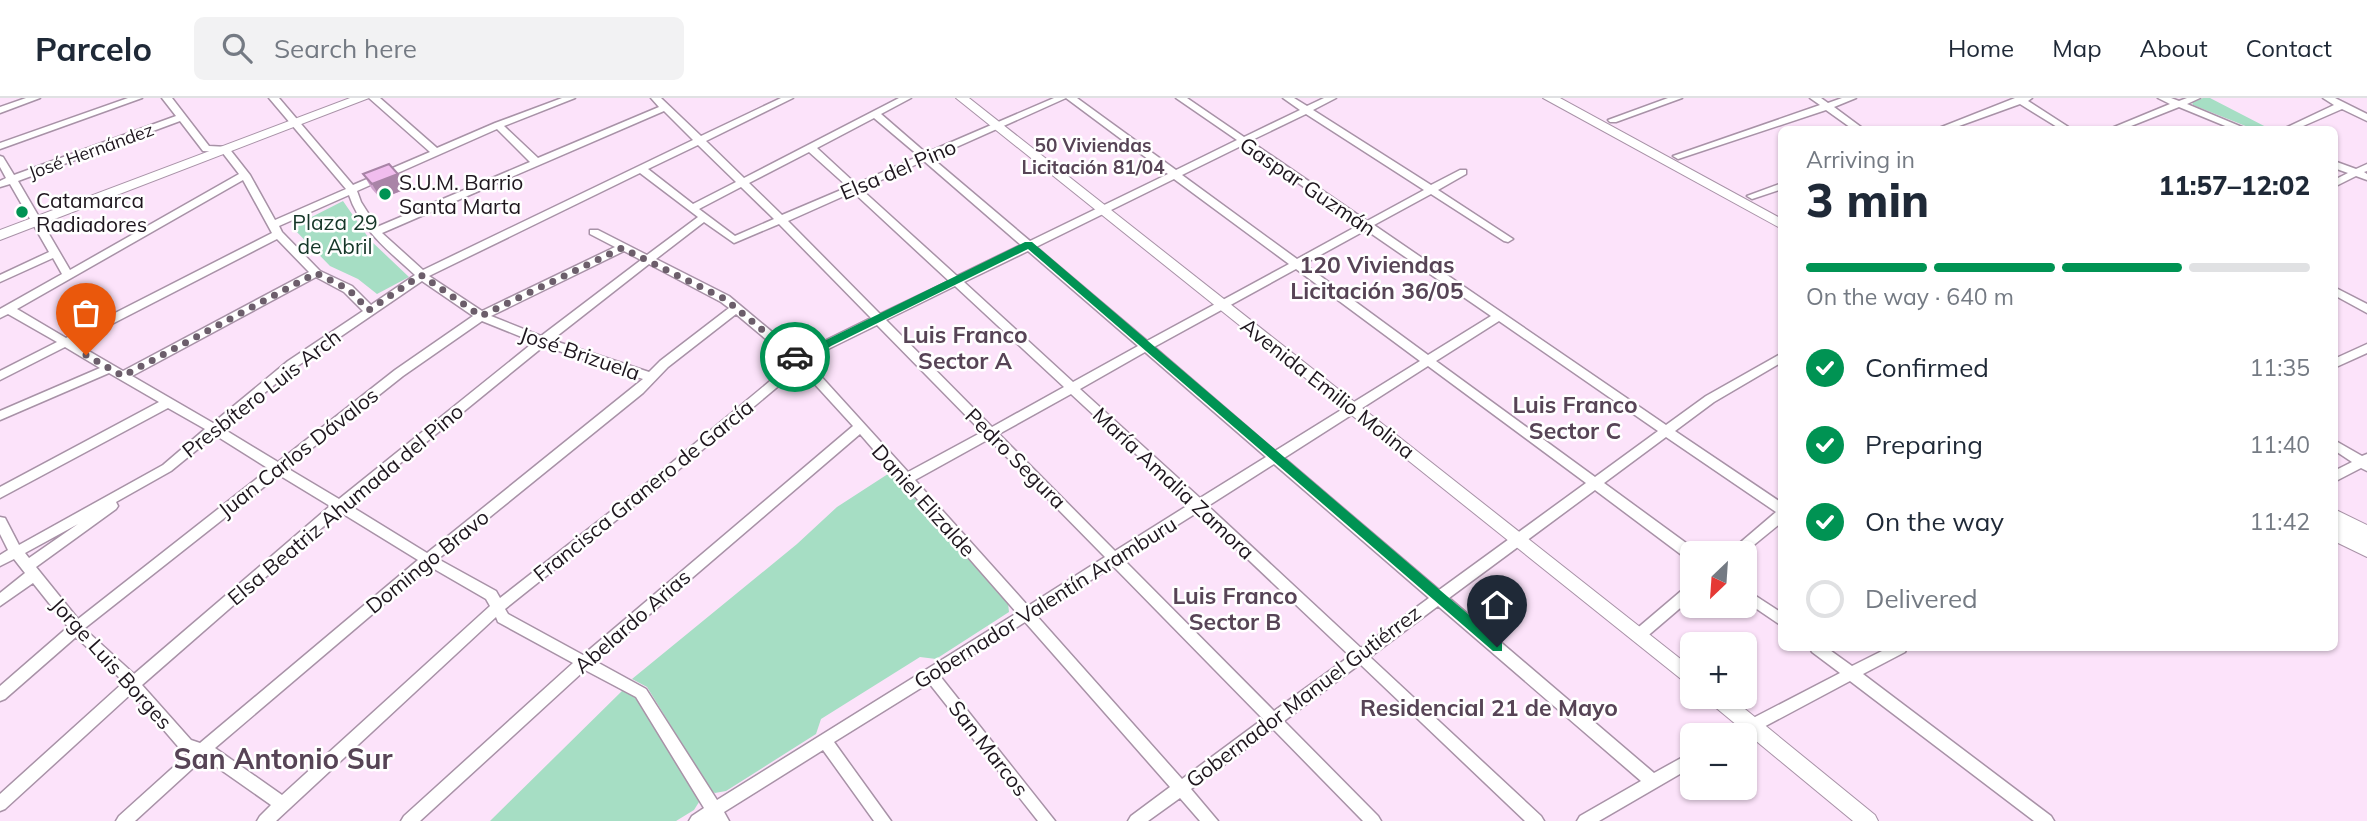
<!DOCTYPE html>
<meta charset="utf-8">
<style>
:root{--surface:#fff;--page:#f2f2f3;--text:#1f2937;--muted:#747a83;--line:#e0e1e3;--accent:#009353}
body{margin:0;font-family:Mulish,sans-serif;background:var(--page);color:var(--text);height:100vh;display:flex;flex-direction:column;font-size:26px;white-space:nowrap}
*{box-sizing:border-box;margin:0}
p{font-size:23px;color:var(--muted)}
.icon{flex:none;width:38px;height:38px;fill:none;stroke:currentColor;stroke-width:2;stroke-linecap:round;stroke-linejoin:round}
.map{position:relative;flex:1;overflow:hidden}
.drawer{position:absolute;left:1778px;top:28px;width:560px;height:525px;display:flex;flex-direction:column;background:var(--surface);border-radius:10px;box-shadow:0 2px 5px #0004}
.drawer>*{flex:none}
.needle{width:46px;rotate:205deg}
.tools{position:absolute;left:1680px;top:443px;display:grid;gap:14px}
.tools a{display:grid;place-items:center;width:77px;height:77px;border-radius:10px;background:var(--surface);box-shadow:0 2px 5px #0004;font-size:35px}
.pin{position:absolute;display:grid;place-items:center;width:60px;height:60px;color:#fff;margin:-72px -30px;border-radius:50% 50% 50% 0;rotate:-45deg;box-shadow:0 0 7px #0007}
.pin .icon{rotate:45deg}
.courier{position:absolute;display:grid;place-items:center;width:70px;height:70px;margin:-35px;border:5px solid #009353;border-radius:50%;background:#fff;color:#222;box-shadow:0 2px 9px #0007}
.summary em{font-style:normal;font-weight:800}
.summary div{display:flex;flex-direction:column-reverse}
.summary{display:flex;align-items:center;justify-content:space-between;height:119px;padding:0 28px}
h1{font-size:46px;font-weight:800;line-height:52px}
.bar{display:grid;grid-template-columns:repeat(4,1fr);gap:10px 7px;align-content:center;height:84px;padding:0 28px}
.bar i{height:9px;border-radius:5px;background:var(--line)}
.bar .active{background:var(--accent)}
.bar p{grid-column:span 4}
ol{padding:0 28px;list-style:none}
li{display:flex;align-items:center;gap:21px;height:77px}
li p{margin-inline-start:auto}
li .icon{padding:7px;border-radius:50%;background:var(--accent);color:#fff;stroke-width:4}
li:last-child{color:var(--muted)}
li i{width:38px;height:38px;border:4px solid var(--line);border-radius:50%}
header{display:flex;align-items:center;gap:42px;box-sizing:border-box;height:98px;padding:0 35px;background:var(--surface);border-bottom:2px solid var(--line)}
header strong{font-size:33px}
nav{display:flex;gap:38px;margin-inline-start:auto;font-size:24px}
.search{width:490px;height:63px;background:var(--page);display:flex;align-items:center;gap:18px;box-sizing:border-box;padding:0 24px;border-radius:10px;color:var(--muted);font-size:26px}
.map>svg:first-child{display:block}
.green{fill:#a6dec4}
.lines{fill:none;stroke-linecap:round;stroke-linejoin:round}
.minor-casing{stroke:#a892a7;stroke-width:3}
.tertiary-casing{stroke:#a892a7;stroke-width:2}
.secondary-casing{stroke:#a892a7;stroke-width:2}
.minor{fill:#fff;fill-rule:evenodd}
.tertiary{fill:#fff;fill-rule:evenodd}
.secondary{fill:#fff;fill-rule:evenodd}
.wall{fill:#cfa3cd}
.shaded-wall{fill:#a984a7}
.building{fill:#f1bdee;stroke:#a984a7;stroke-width:2}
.route{fill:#009353}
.done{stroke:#6c5e6b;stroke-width:7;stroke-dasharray:0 12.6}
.poi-dot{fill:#009353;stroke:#fff;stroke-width:2.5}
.labels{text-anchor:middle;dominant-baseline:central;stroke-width:5;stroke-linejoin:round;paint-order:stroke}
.far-street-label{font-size:18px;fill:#1e161e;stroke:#fff}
.far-neighbourhood-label{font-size:19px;font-weight:bold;fill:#574456;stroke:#fff}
.street-label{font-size:21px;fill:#1e161e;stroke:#fff}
.poi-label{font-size:21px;fill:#1e161e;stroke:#fff;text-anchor:start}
.park-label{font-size:21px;fill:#153628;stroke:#fff}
.neighbourhood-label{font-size:23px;font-weight:bold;fill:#574456;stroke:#fff}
.near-neighbourhood-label{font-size:28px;font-weight:bold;fill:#574456;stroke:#fff}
</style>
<header>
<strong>Parcelo</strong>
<div class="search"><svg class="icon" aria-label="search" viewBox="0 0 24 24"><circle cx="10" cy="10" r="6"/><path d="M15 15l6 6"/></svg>Search here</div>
<nav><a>Home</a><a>Map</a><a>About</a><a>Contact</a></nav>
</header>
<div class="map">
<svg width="2367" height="723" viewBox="0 0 2367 723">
<rect width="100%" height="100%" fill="#fce3fa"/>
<path class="green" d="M2203,0H2210L2270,31H2253L2193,7L2192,4Z
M343,103L370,142L409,179L377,196L358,181L330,168L292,129Z
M891,374L1008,505L1009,514L936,561L920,559L821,621L816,636L726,693L715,695L711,693L647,589L632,581L797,446L837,409Z
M623,592L635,599L698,699L699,704L694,712L676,723H490Z"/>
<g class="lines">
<g class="minor-casing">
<path id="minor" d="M26,0H40L0,15V9Z
M128,0H142L0,51V45Z
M162,0H172L209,48L228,49L250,77L275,122L346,91L269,0H279L353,87L430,54L369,0H380L437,50L495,25L562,0H575L504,28L538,60L659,9L651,0H661L701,38L781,0H793L706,43L744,80L899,0H911L881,16L926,55L1054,0H1077L1176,72L1237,42L1176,0H1187L1244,39L1300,12L1283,0H1294L1307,8L1324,0H1336L1313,12L1431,87L1460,72H1466V76L1438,92L1513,141L1508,144L1504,143L1431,96L1374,127L1666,327L1706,298L1782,255V264L1714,304L1675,333L1782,405V424L1744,455H1728L1776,414L1666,339L1604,385L1697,453V455H1692V462L1687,461L1595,392L1449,500L1654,675L1692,654V669L1599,723H1577L1580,718L1641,683L1438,508L1370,559L1541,718L1544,723H1525L1360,566L1284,623L1378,718L1381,723H1363L1273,631L1191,691L1218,723H1200L1180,700L1148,723H1128L1131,718L1170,689L1025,524L940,578L1055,723H1038L929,585L834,644L891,723H874L823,652L724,714L729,723H689L692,718L704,710L636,599L585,572L420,723H401L404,718L573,565L498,524L496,519L276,723H257L260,718L271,707L204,660L135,723H116L119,718L189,655L181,652L132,595L5,711L0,713V696L124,584L76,539L5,601L0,603V588L68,529L33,485L0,508V495L25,475L14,461L0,468V457L8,452L0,436V419L5,420L19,447L163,367L205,331L168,310L0,400V389L159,304L109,275L0,322V313L100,270L65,249L0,282V273L57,244L8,216L0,220V211L62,176L53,160L0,184V177L49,154L10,86L0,89V83L6,80L0,69V58L3,59L14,77L176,18ZM1066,0L1168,76L1030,143L932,60ZM664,13L693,42L423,172L382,135ZM1306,16L1424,92L1367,123L1250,43ZM874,20L919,58L856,86L817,50ZM180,23L203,53L222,54L239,76L70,172L18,83ZM497,31L530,64L377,129L361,104L357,93ZM698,47L736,84L693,106L648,71ZM1243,47L1359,127L1297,161L1182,77ZM809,54L848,89L782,117L749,85ZM924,63L1021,147L957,178L861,91ZM640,75L698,119L647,157L598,132H590V136L615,149L482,213L429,178ZM1174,81L1289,166L1147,243L1036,149ZM243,82L272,135L66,240L17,211ZM741,89L774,121L735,138L699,111ZM853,94L949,183L880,216L788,123ZM349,97C360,131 390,154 415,177L371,207L352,188L320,173L282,134L279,128ZM704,124L734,145L779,126L871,220L810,250L801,258L729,198L656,161ZM1366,132L1491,218L1428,257L1304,166ZM277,141L309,174L123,273L75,245ZM624,153L641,162L541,238L491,218ZM1028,153L1138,248L1073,284L964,184ZM649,166L721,204L729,210L660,263L649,274L552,242ZM1296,171L1420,263L1275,353L1154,249ZM316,179L344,194L363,213L288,263L213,325L132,278ZM422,183L473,218L395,272L278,364L222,330L296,269ZM955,188L1064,289L992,329L886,222ZM736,216L793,264L651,382L500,500L496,493L438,461L643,295L668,269ZM482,223L534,244L339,401L287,370L403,278ZM1499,223L1658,333L1595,379L1436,263ZM877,227L982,334L908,374L808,264L818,256ZM544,248L643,281L427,455L349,407ZM1145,254L1266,359L1200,400L1080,291ZM1428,268L1586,385L1439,492L1284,360ZM800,270L853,328L583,557L508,516L505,511L659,388ZM1071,296L1190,406L1115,453L999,336ZM860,336L899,381L901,385L904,386L1017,515L717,702L646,591L595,563ZM215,337L269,371L78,521L36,469L116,411L118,408L116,404L171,373ZM989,341L1105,459L1028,508L915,382ZM1274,366L1429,500L1361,550L1208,408ZM279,377L330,408L134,576L89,535L85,530ZM340,414L418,462L200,645L191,642L142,587ZM1198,414L1350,558L1274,613L1123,461ZM78,426L29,460L25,455ZM429,468L486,501L490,508L282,697L215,650ZM1113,468L1263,621L1182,681L1036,517Z
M1668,0H1682L1616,24H1610L1608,22Z
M1810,0H1821L1828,5L1842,0H1856L1834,9L1865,32H1854L1826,12L1681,60L1678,61L1673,58L1820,7Z
M2015,0H2032L2028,3L2073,32H2062L2020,6L1948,32H1934Z
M2158,0H2171L2179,3L2187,0H2200L2187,6L2249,32H2235L2179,9L2121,32H2107L2170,6Z
M2323,0H2335L2367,16V23L2342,11L2294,32H2281L2334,7Z
M2334,63L2356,71L2367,66V73L2364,74L2367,76V82L2356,78L2334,89V82L2348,75L2334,70Z
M1782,85V91L1752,101L1747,98Z
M2334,189L2367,206V215L2334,197Z
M2367,246V255L2334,270V261Z
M2334,342L2362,358L2367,356V373L2361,370L2334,384V373L2352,364L2334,352Z
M1692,487V500L1644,541L1639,543L1634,541L1632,537L1634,533L1687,488Z
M1745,491L1782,515V528L1745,503Z
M1810,550H1827L1852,568L1888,550H1907L1905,554L1863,576L2051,718L2054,723H2034L1850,583L1745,639V637H1728L1730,632L1840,575L1812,554Z"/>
</g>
<g class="tertiary-casing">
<path id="tertiary" d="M956,0H969L1692,570V588L1686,585Z
M1706,598H1729L1875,717L1878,723H1853L1709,604Z"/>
</g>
<g class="secondary-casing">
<path id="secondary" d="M350,0H369L0,142V132Z
M1543,0H1560L1782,121V131Z
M2334,411L2367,427V459L2334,443Z"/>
</g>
<use href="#minor" class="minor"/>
<use href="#tertiary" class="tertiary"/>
<use href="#secondary" class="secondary"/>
</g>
<path class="wall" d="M363,76L406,91L381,101L372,91Z"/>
<path class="shaded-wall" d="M398,76L406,91L381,101L372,86Z"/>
<path class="building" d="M389,66L398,76L372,86L363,76Z"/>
<path class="route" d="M1025,144H1032L1502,545V553H1493L1028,151L831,248L804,266H796L789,259L795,256L800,258L824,243Z"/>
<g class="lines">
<path class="done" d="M86,257L123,278L316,175L348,191L369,212L421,177L481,218L622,150L725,201L795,259"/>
</g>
<g class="poi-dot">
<circle cx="385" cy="96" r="7"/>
<circle cx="22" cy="114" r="7"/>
</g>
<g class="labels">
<g class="far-street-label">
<text transform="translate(91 53) rotate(-20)">José Hernández</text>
</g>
<g class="far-neighbourhood-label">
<text x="1093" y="47">50 Viviendas<tspan x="1093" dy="22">Licitación 81/04</tspan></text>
</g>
<g class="street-label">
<text transform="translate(898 71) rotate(-23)">Elsa del Pino</text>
<text transform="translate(1308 88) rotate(34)">Gaspar Guzmán</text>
<text transform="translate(580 255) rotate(19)">José Brizuela</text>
<text transform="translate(1328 290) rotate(38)">Avenida Emilio Molina</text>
<text transform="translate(261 295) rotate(-38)">Presbítero Luis Arch</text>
<text transform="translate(298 354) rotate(-38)">Juan Carlos Dávalos</text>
<text transform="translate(1016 360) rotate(45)">Pedro Segura</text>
<text transform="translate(1174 385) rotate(43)">María Amalia Zamora</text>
<text transform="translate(643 392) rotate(-39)">Francisca Granero de García</text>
<text transform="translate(924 402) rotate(48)">Daniel Elizalde</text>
<text transform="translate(345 406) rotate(-40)">Elsa Beatriz Ahumada del Pino</text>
<text transform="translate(427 463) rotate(-39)">Domingo Bravo</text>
<text transform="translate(1045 504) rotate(-32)">Gobernador Valentín Aramburu</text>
<text transform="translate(632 523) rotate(-41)">Abelardo Arias</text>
<text transform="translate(112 565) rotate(48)">Jorge Luis Borges</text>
<text transform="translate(1303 598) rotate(-37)">Gobernador Manuel Gutiérrez</text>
<text transform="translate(989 650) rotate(52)">San Marcos</text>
</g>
<g class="poi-label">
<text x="399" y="84">S.U.M. Barrio<tspan x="399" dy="24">Santa Marta</tspan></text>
<text x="36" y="102">Catamarca<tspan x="36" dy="24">Radiadores</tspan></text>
</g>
<g class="park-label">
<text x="335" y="124">Plaza 29<tspan x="335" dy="24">de Abril</tspan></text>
</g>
<g class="neighbourhood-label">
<text x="1377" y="166">120 Viviendas<tspan x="1377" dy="26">Licitación 36/05</tspan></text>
<text x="965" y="236">Luis Franco<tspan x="965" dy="26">Sector A</tspan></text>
<text x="1575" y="306">Luis Franco<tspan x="1575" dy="26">Sector C</tspan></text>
<text x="1235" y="497">Luis Franco<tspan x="1235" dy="26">Sector B</tspan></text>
<text x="1489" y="609">Residencial 21 de Mayo</text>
</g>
<g class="near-neighbourhood-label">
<text x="283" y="660">San Antonio Sur</text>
</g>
</g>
</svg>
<div class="tools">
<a><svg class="needle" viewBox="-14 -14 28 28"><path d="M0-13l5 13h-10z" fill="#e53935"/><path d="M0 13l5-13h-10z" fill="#747a83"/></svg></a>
<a>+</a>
<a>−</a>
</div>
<div class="pin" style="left:86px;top:257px;background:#ea580c"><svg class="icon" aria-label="bag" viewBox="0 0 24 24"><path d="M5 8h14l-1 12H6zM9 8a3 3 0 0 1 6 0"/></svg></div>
<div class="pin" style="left:1497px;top:549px;background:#1f2937"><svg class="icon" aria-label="home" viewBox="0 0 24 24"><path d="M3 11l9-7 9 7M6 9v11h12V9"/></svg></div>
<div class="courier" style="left:795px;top:259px"><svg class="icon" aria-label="car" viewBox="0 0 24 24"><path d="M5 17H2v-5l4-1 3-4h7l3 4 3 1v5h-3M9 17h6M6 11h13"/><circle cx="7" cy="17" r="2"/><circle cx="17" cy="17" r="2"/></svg></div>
<section class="drawer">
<div class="summary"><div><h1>3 min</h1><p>Arriving in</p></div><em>11:57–12:02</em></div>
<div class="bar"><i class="active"></i><i class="active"></i><i class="active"></i><i></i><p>On the way · 640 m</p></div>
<ol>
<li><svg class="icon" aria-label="check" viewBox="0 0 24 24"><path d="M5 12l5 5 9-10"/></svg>Confirmed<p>11:35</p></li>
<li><svg class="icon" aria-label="check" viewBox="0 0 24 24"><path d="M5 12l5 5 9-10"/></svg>Preparing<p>11:40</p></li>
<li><svg class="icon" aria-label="check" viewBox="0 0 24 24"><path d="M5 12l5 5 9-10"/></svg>On the way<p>11:42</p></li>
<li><i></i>Delivered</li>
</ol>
</section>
</div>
